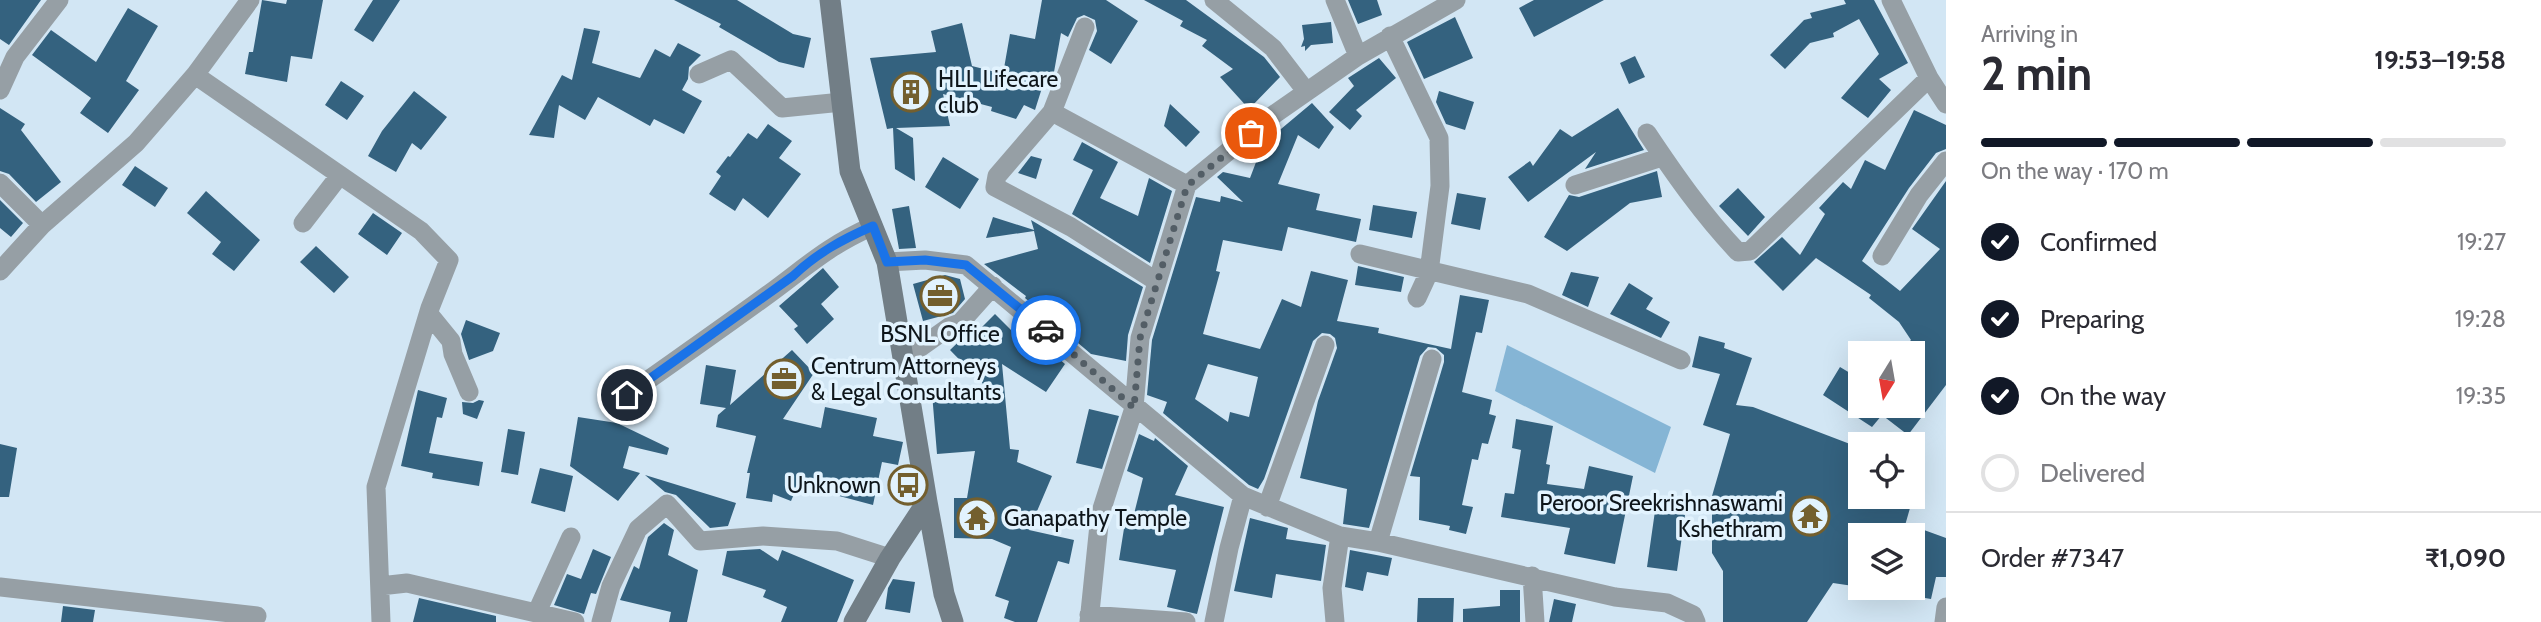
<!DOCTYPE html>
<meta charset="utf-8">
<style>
:root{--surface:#fff;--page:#f2f2f3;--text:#2b2b33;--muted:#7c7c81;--line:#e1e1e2;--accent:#111827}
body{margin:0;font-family:Cabin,sans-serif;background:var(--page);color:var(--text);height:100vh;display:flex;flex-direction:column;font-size:26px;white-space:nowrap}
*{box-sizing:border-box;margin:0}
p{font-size:23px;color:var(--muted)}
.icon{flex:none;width:38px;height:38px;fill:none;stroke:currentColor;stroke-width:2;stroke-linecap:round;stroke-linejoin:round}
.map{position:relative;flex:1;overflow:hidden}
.drawer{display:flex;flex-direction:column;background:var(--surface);width:595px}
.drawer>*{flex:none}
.needle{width:46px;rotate:191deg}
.fabs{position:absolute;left:1848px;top:341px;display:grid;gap:14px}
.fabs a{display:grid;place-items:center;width:77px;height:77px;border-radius:0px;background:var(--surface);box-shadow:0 7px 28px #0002;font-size:35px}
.pin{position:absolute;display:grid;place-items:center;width:60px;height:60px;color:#fff;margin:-30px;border:4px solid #fff;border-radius:50%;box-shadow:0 2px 7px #0007}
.courier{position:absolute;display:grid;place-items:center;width:70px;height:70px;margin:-35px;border:5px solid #1a73e8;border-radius:50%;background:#fff;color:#222;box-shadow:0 2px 9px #0007}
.overview em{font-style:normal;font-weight:700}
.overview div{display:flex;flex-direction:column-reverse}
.overview{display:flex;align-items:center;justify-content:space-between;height:119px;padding:0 35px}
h1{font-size:46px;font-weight:700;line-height:52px}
.bar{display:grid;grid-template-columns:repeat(4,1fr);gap:10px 7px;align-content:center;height:84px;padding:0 35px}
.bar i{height:9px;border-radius:5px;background:var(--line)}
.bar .current{background:var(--accent)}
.bar p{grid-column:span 4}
.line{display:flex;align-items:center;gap:18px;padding:0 35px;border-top:2px solid var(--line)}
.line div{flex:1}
ol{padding:0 35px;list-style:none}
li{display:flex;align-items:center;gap:21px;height:77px}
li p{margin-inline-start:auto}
li .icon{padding:7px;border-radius:50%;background:var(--accent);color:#fff;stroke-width:4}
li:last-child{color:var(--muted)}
li i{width:38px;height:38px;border:4px solid var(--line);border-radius:50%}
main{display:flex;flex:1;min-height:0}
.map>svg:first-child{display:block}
.water{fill:#85b5d5}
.building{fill:#34627f;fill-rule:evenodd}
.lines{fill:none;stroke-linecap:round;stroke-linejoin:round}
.street{stroke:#969fa5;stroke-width:19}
.secondary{stroke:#727e86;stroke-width:21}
.done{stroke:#535e66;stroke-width:7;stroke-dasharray:0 12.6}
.route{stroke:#1a73e8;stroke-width:9}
.labels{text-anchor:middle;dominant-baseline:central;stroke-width:7;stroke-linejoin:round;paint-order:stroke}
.poi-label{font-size:23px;fill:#0e151a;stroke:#e2f3fe;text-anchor:start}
</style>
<main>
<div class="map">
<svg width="1946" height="622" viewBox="0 0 1946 622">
<rect width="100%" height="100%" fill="#d2e6f4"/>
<path class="water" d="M1507,345L1671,427L1655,473L1495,391Z"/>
<path class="building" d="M0,0H41L9,45L0,39Z
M262,0L286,4L287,0H323L312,59L291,56L287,82L245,74L249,52H253Z
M373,0H400L373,42L354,30Z
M674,0H737L793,34L811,38L804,68L779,62L719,27L721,24Z
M1042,0H1106L1138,21L1111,64L1089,50L1097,31L1095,20L1084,15L1077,18L1068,37L1061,33L1054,72H1047L1035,110L1024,105L1016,119L991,111L992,107L943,94L950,126L896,128L913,138L915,181L895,169L893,128L887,129L870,58L936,52L931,31L962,23L972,66L1003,74L1010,34L1035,39Z
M1144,0H1186L1264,57L1280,77L1249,109L1220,77L1233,69L1202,46L1207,40L1180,26L1183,21Z
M1348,0H1377L1382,15L1358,24Z
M1534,0H1604L1534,37L1519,8Z
M1844,0H1874L1908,63L1879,79L1891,90L1868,118L1841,98L1879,54L1859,19L1833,33L1834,37L1810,43L1785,69L1770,55L1804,20L1812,18L1810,13L1846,4Z
M128,8L158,26L126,81L139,90L108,133L80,113L91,98L32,55L51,30L96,62Z
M1455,17L1473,58L1424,79L1407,42Z
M1331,22L1333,43L1311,45L1305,51V46L1301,47L1304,39L1302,25Z
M584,28L600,31L592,63L640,78L655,49L670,57L678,43L701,55L689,67L688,79L682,90L702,101L684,134L654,119L650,126L598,97L585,120L559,105L554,138L529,135L562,75L572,80Z
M1635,56L1645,77L1629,84L1620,63Z
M1379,58L1396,78L1356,110L1362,116L1350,130L1329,112L1354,86L1348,78Z
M341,81L364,96L347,120L325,105Z
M414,91L447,117L421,150L412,143L396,172L368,156L382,131Z
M1439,91L1474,102L1465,130L1446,124L1436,102Z
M1312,103L1334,127L1319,149L1298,135L1278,184L1320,194L1316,210L1361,219L1356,242L1288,227L1282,251L1223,240L1216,271L1220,272L1203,334L1260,349L1282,299L1301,307L1311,271L1348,280L1337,321L1379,328L1378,333L1451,349L1460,295L1489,300L1482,333L1476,332L1462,392L1492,400L1489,414L1496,416L1488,444L1482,443L1478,460L1472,459L1462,505L1473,507L1466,534L1449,530L1450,526L1419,520L1420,477L1410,476L1444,362V355L1436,348L1428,347L1420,356L1369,528L1343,524L1347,489L1300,478L1318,401L1337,348L1335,338L1330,334L1322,333L1313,341L1264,479L1258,489L1249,485L1163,413L1167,402L1147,395L1152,340L1196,197L1220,202L1221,196L1243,202L1217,177L1223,172L1250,178L1266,136L1277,127L1281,129ZM1208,364L1258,377L1249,417L1230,412L1228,422L1195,399Z
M1170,104L1200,132L1186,147L1164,126Z
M0,108L25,124L21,130L61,182L36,202L9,174L0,171Z
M1618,108L1644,150L1585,169L1596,152L1528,202L1508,177L1530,161L1533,166L1560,129L1572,137Z
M1914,110L1946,125V149L1936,153L1909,188L1862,261L1900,291L1940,249L1912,229L1946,181V385L1908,435L1882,415L1872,427L1823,395L1840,367L1860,379V406H1913V354H1898L1911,340L1899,322L1869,298L1871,295L1816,258L1783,291L1754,262L1782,237L1800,255L1825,214L1819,208L1843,182L1851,189L1865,160L1885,170Z
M768,124L792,141L779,158L801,174L768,218L743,198L735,211L709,194L721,176L716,172L728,156L730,157L748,133L757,139Z
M1082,142L1118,162L1100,198L1138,216L1149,178L1172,191L1150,263L1072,214L1093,170L1073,160Z
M1031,156L1042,159L1036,179L1018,173Z
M943,157L979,179L960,209L925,187Z
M135,166L168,188L155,207L122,185Z
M1657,171L1662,197L1630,203L1567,251L1544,237L1569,195L1579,197Z
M1738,188L1765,217L1748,236L1719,206Z
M206,191L260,240L234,271L212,254L221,242L187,213Z
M1457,193L1486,198L1480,230L1451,224Z
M0,200L23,223L11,237L0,228Z
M1373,205L1417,212L1412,238L1369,230Z
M909,206L916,248L899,249L892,209Z
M373,213L402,233L387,255L358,234Z
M993,217L1034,230L1031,220L1143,287L1128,335L1126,361L1091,354L1051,320L1053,318L1038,309L1025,298L1026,296L984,264L1038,249L1034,231L986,238Z
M316,246L349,277L334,293L300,262Z
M1358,266L1404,277L1401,292L1355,285Z
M823,268L839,287L821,304L834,319L807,344L794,329L798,326L779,306Z
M1571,272L1599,277L1588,307L1562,295Z
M945,275L960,279L965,299L953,313L923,321L913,284Z
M1629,283L1653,298L1646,309L1670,322L1661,338L1610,314Z
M995,314L1028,347L1035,338L1065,364L1046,392L1002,364L1010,449L1019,450L1017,462L1052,476L1029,530L1074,540L1069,564L1058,561L1037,622H1015L1004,618L1009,601L995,596L1011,547L992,539L954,538V498H967L975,451L937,454L932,393L987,388L950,350L973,328L975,334Z
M466,320L500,333L493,351L469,360L461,334Z
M1699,336L1725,343L1724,348L1752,358L1736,405L1753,407L1850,444L1860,454V497H1881L1880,503L1897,509L1910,508L1902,536H1860V587L1833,583L1807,622H1723V571L1712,553V496L1730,434L1703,425L1720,374L1692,367Z
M792,350L814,373L783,419L821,428L825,407L877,418L873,436L903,442L898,465L882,462L873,505L798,485L791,501L773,494L772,502L746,498L750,473H747L756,436L716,427L718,415L726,408L700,404L706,365L736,370L730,405Z
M418,390L447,398L442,418L437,417L429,453L483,462L479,486L432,478L433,473L401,466Z
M479,400L484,401L477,419L463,414L462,402L473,403Z
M1089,409L1119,416L1102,469L1076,463Z
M578,417L617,423L669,448L667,455L629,446L623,468L640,473L618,501L570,466Z
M1516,419L1553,426L1546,464L1550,465L1547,484L1584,489L1589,466L1633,476L1615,564L1564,554L1570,528L1501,517L1505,493L1514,494L1521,450L1512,448Z
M508,429L525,432L518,475L501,472Z
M1139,434L1154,441L1155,438L1188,466L1175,495L1224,507L1197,614L1167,607L1176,570L1119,560L1126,516L1133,518L1143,478L1127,471Z
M0,444L17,448L9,497H0Z
M540,468L573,476L565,512L531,503Z
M645,475L736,503L728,526L710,528L676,495L665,492Z
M1655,511L1685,515L1677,571L1647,567Z
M1250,518L1288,528L1286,539L1326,545L1321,581L1276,574L1272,598L1234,591Z
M664,523L674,530L668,555L698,570L687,622H669L671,612L620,600L634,566L639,569L648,537Z
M1913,526L1946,538V577H1936L1931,599L1913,596Z
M593,549L611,557L596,594L591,593L584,614L554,605L567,574L581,579Z
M760,549L778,561L782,550L854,580L837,622H781L787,607L763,597L766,590L722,575L727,551Z
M1350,550L1392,558L1388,576L1367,572L1363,591L1345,587Z
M893,579L915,582L910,613L885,609L888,588Z
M1500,590H1520V622H1463V609L1500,606Z
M419,598L496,616V622H413Z
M1418,598H1454L1453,622H1417Z
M1554,599L1576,604L1572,622H1549Z
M63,606L95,610L93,622H61Z"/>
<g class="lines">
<path class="street" d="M1214,0L1273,48L1306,91
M1335,0L1358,56
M1891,0L1929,78L1946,104
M1085,27L1052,112L1187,185
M1390,36L1439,138L1440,186L1429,272L1417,298
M699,74L731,60L782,108L842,102
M195,75L421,231L449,260L430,308L376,487L381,622
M0,90L15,57L59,0
M1052,112L997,176L995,187L1071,227L1156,281
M1647,133C1675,175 1703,215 1738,252L1750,251L1929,78
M0,183L42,225
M1575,185L1662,157
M303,223L340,175
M1360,254L1528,294L1681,360
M1882,256L1919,195L1946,161
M887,262L925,260L966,265L1243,496L1340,536L1378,542L1615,597L1667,603L1693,615L1696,622
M0,271L42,225L136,143L195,75L250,0
M429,314L451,341L453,354L469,392
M904,359L949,327L960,323L993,286
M627,395C672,363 718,331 762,299C804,269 825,247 873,226
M1267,507L1325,345
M1378,542L1432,359
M1532,576L1535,622
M380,586L407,583L575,622
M0,587L257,616
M537,612L571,537
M1089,615L1186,622
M601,622L611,586L638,529L667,504L700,541L763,536L837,541L890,558
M1089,622L1100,515L1134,408L1140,338L1187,185L1269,118L1358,56L1456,0
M1214,622L1229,548L1243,496
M1335,622L1332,588L1340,536
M1944,622L1946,607"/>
<path class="secondary" d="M830,0L850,171L887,262L927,502L890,558L854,622
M927,502L944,594L953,622"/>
</g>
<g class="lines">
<path class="done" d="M1046,330L1134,408L1140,338L1187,186L1251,133"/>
<path class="route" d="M627,395L793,276C817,253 843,239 873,226L887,262L925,260L966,265L1046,330"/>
</g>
<defs>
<g id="building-ring" transform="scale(2.0125)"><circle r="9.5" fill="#e2f3fe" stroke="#735f2e" stroke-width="1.5"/><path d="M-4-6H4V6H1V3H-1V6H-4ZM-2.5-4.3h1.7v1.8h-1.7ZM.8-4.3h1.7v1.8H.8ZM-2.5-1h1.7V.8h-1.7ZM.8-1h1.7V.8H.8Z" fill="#735f2e"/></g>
<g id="office-ring" transform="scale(2.0125)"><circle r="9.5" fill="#e2f3fe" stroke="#735f2e" stroke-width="1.5"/><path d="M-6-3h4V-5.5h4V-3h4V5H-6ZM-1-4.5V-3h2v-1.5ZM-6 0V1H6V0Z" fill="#735f2e"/></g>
<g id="bus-ring" transform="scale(2.0125)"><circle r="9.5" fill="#e2f3fe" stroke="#735f2e" stroke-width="1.5"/><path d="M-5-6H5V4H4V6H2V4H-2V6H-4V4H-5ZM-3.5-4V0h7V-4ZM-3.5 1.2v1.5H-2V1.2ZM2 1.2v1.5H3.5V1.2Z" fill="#735f2e"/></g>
<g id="temple-ring" transform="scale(2.0125)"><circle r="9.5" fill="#e2f3fe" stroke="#735f2e" stroke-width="1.5"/><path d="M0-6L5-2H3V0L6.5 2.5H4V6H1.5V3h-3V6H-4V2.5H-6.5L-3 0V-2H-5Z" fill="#735f2e"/></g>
</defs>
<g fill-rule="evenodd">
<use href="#building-ring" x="911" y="92"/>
<use href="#office-ring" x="940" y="296"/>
<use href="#office-ring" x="784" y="379"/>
<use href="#bus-ring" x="908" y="485"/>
<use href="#temple-ring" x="1810" y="516"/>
<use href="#temple-ring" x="977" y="518"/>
</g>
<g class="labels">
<g class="poi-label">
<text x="938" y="79">HLL Lifecare<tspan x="938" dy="26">club</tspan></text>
<text x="940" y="334" text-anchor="middle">BSNL Office</text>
<text x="811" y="366">Centrum Attorneys<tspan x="811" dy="26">&amp; Legal Consultants</tspan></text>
<text x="881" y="485" text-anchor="end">Unknown</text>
<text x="1783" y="503" text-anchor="end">Peroor Sreekrishnaswami<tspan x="1783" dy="26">Kshethram</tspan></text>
<text x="1004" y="518">Ganapathy Temple</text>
</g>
</g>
</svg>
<div class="fabs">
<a><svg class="needle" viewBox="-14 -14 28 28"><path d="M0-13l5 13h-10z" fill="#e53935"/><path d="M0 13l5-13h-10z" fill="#7c7c81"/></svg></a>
<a><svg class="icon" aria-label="locate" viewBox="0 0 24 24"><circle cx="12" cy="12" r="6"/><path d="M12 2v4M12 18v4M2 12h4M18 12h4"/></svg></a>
<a><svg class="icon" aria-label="layers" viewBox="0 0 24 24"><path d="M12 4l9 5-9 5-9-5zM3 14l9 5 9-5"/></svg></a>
</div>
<div class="pin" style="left:1251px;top:133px;background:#ea580c"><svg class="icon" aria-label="bag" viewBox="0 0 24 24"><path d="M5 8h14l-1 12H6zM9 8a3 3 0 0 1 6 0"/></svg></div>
<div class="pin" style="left:627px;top:395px;background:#1f2937"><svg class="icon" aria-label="home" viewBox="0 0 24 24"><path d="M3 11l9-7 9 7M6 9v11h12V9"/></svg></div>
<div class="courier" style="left:1046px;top:330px"><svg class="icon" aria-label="car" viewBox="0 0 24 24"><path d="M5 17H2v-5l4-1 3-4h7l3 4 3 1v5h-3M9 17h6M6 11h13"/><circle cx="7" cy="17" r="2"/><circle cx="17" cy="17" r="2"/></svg></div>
</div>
<section class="drawer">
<div class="overview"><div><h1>2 min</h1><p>Arriving in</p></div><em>19:53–19:58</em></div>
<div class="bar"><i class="current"></i><i class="current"></i><i class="current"></i><i></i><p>On the way · 170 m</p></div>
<ol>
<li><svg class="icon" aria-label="check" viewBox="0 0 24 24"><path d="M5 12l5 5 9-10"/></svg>Confirmed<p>19:27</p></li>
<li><svg class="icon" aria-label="check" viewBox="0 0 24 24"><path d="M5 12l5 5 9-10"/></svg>Preparing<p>19:28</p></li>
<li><svg class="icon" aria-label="check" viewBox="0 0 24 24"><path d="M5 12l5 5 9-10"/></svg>On the way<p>19:35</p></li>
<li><i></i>Delivered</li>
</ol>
<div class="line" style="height:91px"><div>Order #7347</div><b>₹1,090</b></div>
</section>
</main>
